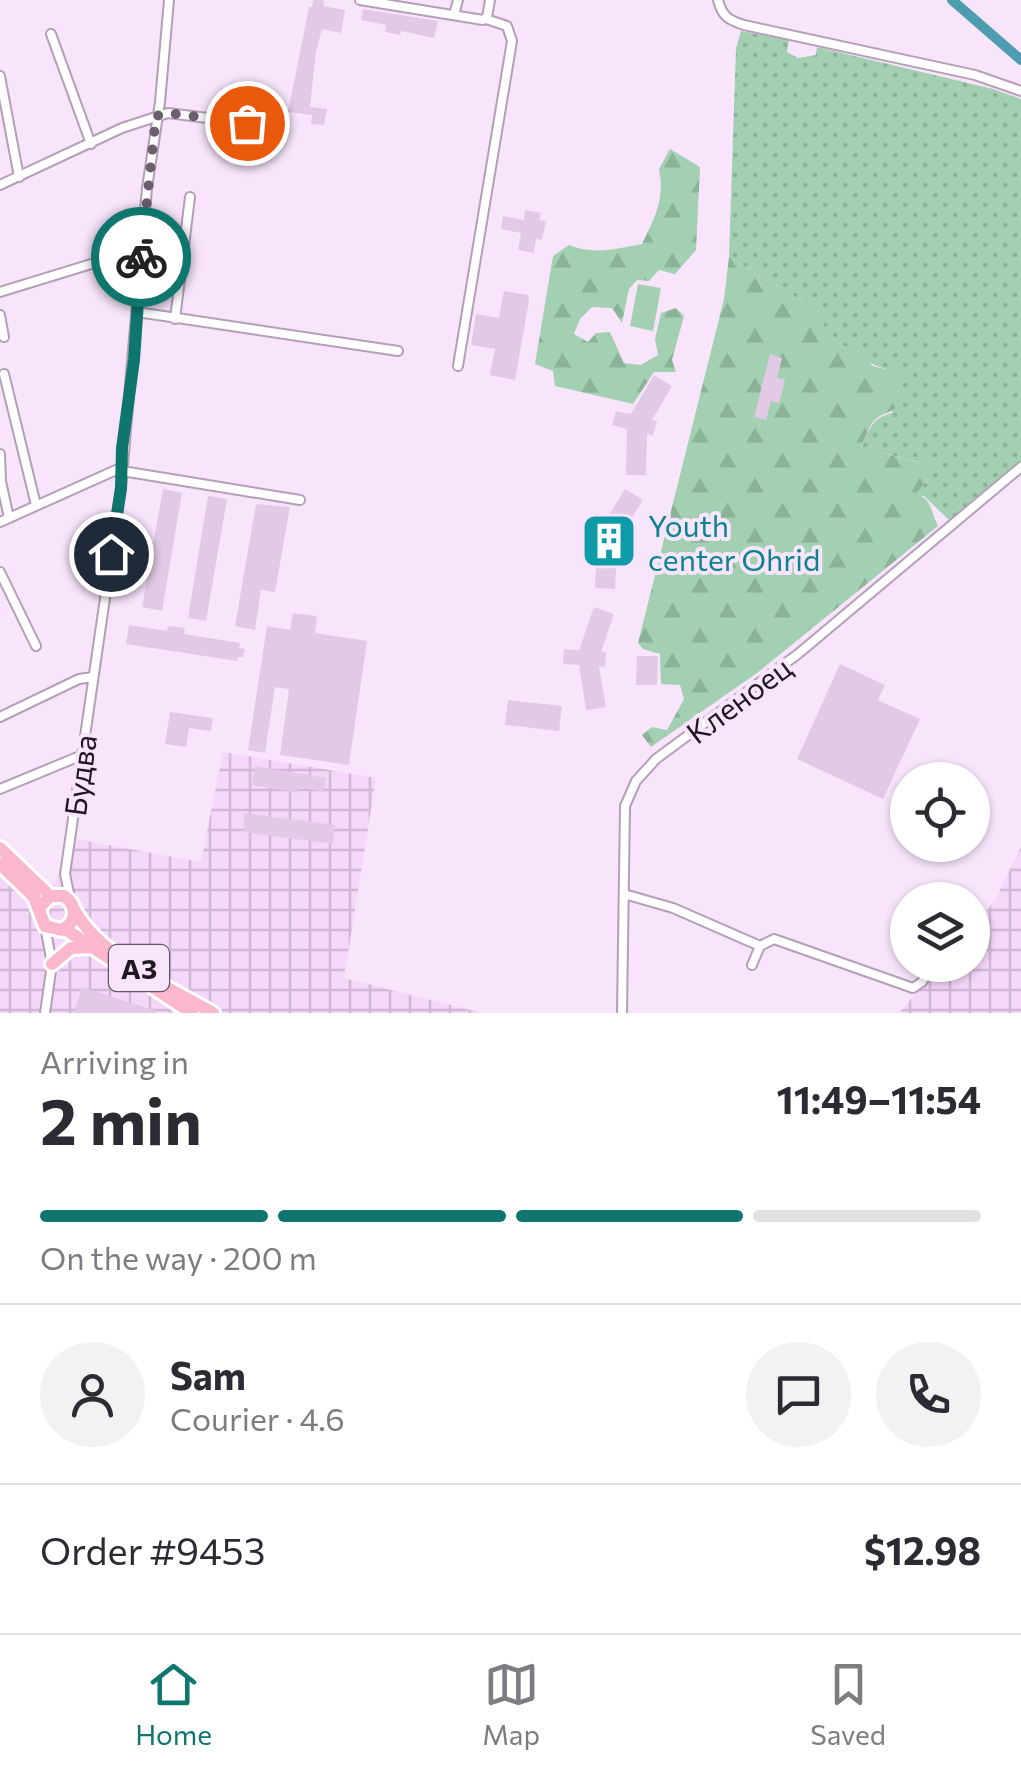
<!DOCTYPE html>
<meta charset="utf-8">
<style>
:root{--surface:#fff;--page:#f2f2f3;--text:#2b2b33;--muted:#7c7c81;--line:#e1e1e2;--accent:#0f766e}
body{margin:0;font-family:Commissioner,sans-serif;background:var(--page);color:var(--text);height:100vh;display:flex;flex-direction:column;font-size:38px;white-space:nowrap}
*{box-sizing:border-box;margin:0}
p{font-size:32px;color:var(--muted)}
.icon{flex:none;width:55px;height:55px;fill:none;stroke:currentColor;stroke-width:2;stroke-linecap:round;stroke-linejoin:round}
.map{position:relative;height:1013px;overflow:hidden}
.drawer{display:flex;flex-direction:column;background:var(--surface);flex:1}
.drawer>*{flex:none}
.buttons{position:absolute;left:890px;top:762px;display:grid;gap:20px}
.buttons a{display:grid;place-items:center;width:100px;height:100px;border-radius:50%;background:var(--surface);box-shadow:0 2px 8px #0004;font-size:50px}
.pin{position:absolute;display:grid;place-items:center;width:85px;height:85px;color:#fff;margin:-42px;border:5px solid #fff;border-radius:50%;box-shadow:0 2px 10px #0007}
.courier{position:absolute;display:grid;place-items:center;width:100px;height:100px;margin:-50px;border:8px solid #0f766e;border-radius:50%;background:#fff;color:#222;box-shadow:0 2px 12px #0007}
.summary em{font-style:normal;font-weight:700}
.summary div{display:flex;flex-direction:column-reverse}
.summary{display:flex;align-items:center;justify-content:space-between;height:170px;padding:0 40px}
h1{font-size:65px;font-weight:700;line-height:75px}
.bar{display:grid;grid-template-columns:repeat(4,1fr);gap:15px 10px;align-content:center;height:120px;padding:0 40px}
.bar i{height:12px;border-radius:8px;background:var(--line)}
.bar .on{background:var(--accent)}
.bar p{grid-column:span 4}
.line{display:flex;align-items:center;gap:25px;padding:0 40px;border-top:2px solid var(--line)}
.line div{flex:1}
.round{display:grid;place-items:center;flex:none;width:105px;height:105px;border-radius:52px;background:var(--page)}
.tab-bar{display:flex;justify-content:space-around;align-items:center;height:140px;border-top:2px solid var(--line);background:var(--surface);font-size:28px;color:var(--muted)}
.tab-bar a{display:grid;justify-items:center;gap:5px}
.tab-bar .on{color:var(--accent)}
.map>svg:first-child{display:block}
.industrial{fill:url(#industrial-grid)}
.grass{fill:url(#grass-dots)}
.forest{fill:url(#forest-firs)}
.pitch{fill:#a3d0b2}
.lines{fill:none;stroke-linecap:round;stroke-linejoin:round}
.canal{stroke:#4d9cb0;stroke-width:10}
.building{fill:#e2cae6}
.street-casing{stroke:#b49eb8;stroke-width:12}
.primary-casing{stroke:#fff;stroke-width:18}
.street{stroke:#fff;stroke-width:8}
.primary{stroke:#fbb8cd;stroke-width:12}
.done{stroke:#6b5f6e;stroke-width:10;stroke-dasharray:0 18}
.route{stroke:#0f766e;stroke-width:12}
.labels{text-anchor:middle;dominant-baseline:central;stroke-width:8;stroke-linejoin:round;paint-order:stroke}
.shield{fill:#f8e5fc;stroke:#605563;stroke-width:2.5}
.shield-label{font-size:28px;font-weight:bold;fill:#1f1721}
.culture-label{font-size:30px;fill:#0d838f;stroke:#f8e5fc;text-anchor:start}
.street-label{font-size:30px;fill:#1f1721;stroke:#f8e5fc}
</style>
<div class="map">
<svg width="1021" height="1013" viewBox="0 0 1021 1013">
<defs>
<pattern id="industrial-grid" width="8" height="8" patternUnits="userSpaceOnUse" patternTransform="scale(2.5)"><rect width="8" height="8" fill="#f4d7f9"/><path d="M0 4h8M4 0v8" fill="none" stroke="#d1b8d5"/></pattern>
<pattern id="grass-dots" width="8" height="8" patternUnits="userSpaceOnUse" patternTransform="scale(2.5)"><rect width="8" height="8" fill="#a3d0b2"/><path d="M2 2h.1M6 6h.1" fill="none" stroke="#8cb299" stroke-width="1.8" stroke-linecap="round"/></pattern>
<pattern id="forest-firs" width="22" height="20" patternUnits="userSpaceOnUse" patternTransform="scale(2.5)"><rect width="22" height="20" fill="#a3d0b2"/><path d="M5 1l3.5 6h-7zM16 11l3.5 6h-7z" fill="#8cb299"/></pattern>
</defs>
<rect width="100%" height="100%" fill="#f8e5fc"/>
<path class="industrial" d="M223,752L376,778L344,978L482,1013H0V864L32,902L56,882L70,838L201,862Z
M1021,847V1013H899L940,965H972L973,927L995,900Z"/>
<path class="grass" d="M741,31L789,40L787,52L798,58L816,55L817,47L993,89L1021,99V461L949,520L924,496L915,495L930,477L933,463C907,462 887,452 861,448C869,429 872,418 892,413L886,369C867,365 848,345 826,337L821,313L729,257L736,48Z"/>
<path class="forest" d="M670,149L700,167L696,250L675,274L659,270L649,281L637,280L629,289L622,323L612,308L592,307L580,319L574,334L588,342L596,333L610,332L624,363L641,365L658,355L655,339L661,313L676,308L684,316L672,360L676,372H654L633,404L555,386L553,371L535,364L553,256L569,245C594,255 616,249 642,244C655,218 665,198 659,169Z
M729,257L821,313L827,337L858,352L873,366L902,374V402C894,411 890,411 880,416C869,422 866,437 861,447C887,453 908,462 934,463L930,477L916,494C932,498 931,513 938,526L757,673L651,747L642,735L652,727L667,730L684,699L680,685L661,684L660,654L643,649L638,643L724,299Z"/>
<path class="pitch" d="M638,284L661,288L653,331L630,326Z"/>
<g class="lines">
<path class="canal" d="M952,0L1021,60"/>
</g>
<path class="building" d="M313,0H324L323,6L345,10L341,33L322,29L316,52L310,107L327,109L324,125L311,124L312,115L288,112L309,7H312Z
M363,9L438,21L434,38L401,31L400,35L385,32L386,25L361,20Z
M525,210L541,213L539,220L546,221L542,240L536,239L534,253L518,250L521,233L501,229L503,216L524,220Z
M504,291L528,295L529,301L515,380L490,375L495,349L471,345L476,314L499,318Z
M770,354L782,358L777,378L785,380L779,403L771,401L766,420L754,417Z
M654,375L672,386L652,420L657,421L653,436L647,434L646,475H626L627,429L612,425L616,411L631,414Z
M163,489L182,493L162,611L142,607Z
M625,489L643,500L622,534L627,535L623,549L617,548L615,589L595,588L597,542L582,538L586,524L601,528Z
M208,496L227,499L206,621L188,618Z
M256,504L290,507L275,592L261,590L255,630L235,626Z
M594,607L614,614L601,652H606L605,667L599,666L606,707L586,710L579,665L563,664L564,649L579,650Z
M293,613L317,616L315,633L367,641L349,765L280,755L289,689L275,687L265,753L248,750L267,626L290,630Z
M129,625L167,631L168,626L185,628L184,634L240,643L239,648L245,649L243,657H238L237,661L126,644Z
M637,656H658L657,685H636Z
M840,664L885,685L878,700L920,719L883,799L797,759Z
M508,700L562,706L559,731L505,725Z
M170,712L213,718L211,731L189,728L186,747L165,744Z
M255,766L326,778L324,792L298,787V793L252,785Z
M245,813L335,825L333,844L243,832Z
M82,987L156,1011V1013H74Z"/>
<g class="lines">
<g class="street-casing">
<path id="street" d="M360,0L483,20L487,17L490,0
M718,0C722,16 728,20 744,25L975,75L1021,91
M454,15L458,0
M51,34L91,144
M0,76L19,177
M0,185L122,128L168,113L247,123
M0,292L114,257L142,254
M137,312L398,351
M0,315L4,337
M175,319L190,197
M458,366L512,41L507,26L486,19
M4,374L36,505
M0,454L1,481L9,518
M0,522L116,470L300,500
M0,572L36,646
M0,717L79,679L93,677
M0,789L80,756
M624,894L673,908L760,946
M70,898L65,874L121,488L147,188L160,102L169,0
M45,926L52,964L45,1013
M752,965L760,946L774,939L913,988L922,982L932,965
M622,1013L625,806L636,781L656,759L798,654L1021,467"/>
</g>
<g class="primary-casing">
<path id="primary" d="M0,848L50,896
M0,864L34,897L45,926L62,930C77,922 78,906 64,896H50L40,907
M75,911C99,955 170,989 213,1013
M65,929L192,1013
M52,964L71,948L93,947"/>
</g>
<use href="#street" class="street"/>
<use href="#primary" class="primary"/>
</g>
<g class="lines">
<path class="done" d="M141,257L156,116L168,113L247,123"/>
<path class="route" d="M111,554L121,488L122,448L134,360L141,257"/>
</g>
<defs>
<g id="building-square" transform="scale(2.875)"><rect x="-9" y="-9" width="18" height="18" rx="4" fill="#0f9aa8" stroke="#f8e5fc"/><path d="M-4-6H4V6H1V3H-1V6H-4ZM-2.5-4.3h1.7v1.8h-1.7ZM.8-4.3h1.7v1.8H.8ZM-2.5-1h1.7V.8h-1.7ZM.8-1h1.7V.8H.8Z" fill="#fff"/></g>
</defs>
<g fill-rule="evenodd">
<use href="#building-square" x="609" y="541"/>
</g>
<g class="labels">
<rect class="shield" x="109" y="945" width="60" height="46" rx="8"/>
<g class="shield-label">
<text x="139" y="968">A3</text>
</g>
<g class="culture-label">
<text x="648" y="524">Youth<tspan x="648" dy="34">center Ohrid</tspan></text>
</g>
<g class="street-label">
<text transform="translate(738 699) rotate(-37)">Кленоец</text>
<text transform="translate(79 775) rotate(-82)">Будва</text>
</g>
</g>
</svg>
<div class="buttons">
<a><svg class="icon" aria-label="locate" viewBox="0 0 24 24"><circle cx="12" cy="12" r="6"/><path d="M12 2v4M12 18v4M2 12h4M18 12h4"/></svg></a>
<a><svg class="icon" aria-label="layers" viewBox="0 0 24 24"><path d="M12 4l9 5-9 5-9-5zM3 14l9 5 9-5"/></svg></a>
</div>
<div class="pin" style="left:247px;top:123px;background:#ea580c"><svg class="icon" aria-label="bag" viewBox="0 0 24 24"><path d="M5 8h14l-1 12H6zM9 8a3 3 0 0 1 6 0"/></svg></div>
<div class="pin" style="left:111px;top:554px;background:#1f2937"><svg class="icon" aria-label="home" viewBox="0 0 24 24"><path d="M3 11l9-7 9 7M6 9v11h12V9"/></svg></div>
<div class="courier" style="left:141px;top:257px"><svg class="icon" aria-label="bike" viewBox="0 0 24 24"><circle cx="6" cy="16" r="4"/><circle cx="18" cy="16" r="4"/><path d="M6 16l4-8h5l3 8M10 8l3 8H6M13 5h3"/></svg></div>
</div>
<section class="drawer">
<div class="summary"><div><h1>2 min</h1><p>Arriving in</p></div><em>11:49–11:54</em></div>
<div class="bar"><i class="on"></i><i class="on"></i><i class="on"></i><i></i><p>On the way · 200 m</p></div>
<div class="line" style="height:180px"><a class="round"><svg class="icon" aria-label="person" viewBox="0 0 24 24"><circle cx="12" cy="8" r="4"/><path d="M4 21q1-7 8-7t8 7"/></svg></a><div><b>Sam</b><p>Courier · 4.6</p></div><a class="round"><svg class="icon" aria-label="chat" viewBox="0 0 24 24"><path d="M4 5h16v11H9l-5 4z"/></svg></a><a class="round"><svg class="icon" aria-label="phone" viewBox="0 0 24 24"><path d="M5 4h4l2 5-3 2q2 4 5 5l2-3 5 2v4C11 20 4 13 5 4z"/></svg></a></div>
<div class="line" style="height:130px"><div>Order #9453</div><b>$12.98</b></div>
</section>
<nav class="tab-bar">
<a class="on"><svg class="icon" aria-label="home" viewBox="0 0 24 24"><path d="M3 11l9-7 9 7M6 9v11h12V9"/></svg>Home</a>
<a><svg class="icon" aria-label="map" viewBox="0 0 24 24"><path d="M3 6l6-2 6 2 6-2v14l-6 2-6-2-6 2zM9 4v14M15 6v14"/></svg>Map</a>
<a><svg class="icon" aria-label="saved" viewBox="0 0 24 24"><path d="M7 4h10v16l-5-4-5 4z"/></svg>Saved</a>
</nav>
